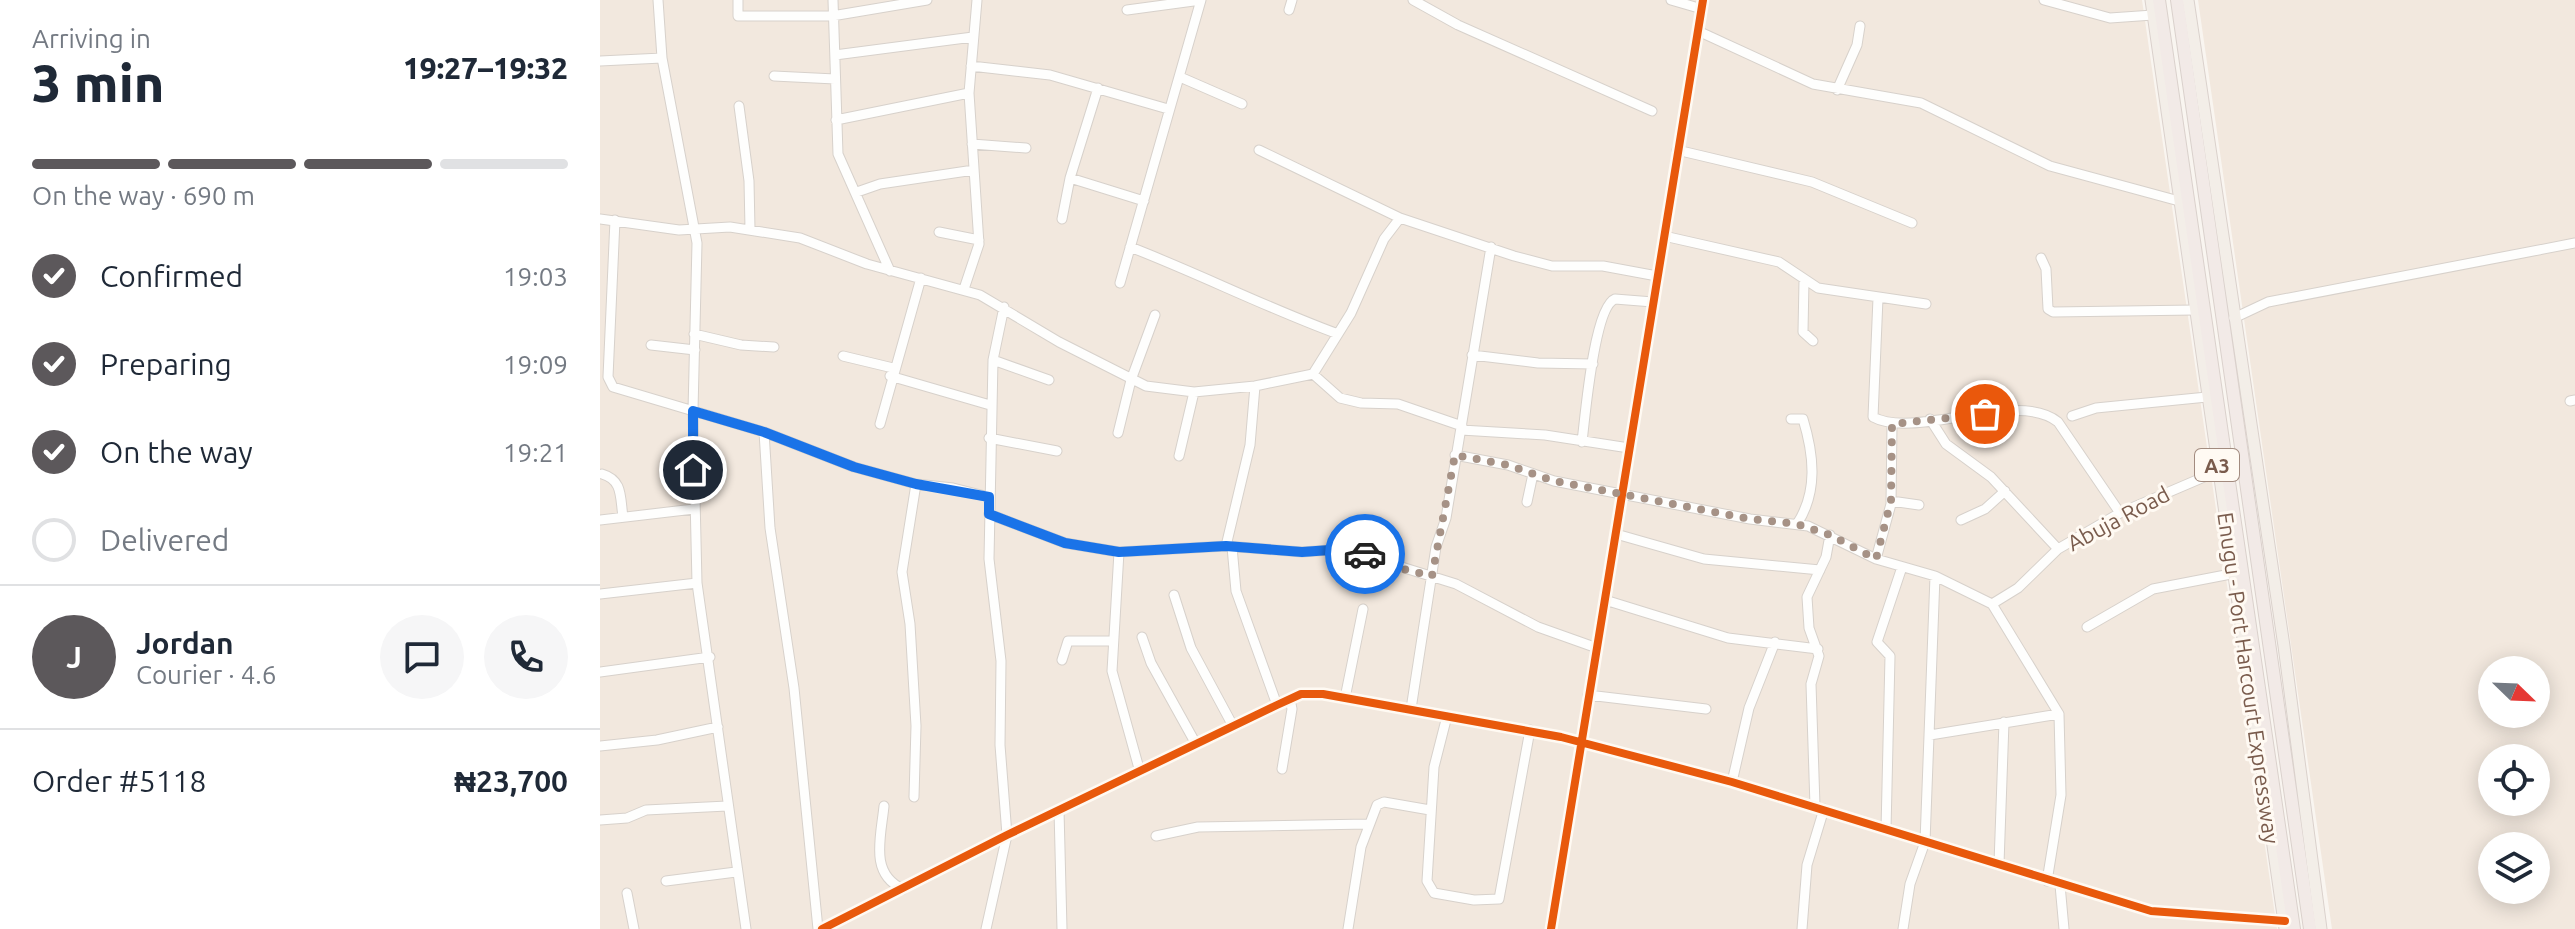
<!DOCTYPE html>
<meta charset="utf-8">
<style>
:root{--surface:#fff;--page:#f6f6f7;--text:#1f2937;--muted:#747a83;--line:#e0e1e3;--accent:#5c585b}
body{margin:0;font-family:Ubuntu,sans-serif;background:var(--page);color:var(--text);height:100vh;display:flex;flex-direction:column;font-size:30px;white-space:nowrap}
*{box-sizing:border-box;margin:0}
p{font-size:26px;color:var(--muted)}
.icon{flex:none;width:44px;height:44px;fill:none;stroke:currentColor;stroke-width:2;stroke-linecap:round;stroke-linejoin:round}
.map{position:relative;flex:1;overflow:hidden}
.details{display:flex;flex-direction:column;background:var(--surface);width:600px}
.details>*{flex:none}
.needle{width:52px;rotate:113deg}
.tools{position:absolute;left:1878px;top:656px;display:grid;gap:16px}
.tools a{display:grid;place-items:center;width:72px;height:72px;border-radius:50%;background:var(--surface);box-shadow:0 4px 20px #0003;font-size:40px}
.pin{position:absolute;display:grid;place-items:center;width:68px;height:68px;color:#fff;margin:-34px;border:4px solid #fff;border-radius:50%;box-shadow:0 2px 8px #0007}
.courier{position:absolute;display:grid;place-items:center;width:80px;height:80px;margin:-40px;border:6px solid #1a73e8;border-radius:50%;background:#fff;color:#222;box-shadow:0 2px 10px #0007}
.head em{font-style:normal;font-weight:800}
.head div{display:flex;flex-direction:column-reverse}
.head{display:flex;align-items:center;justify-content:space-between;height:136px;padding:0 32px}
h1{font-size:52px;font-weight:800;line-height:60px}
.bar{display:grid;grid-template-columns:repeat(4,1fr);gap:12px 8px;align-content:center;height:96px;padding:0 32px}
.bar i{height:10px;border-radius:6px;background:var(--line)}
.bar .current{background:var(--accent)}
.bar p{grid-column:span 4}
.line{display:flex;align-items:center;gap:20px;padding:0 32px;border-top:2px solid var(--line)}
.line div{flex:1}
.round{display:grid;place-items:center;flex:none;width:84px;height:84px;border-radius:42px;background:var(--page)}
ol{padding:0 32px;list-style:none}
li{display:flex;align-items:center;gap:24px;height:88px}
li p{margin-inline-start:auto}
li .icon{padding:8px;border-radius:50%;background:var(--accent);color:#fff;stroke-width:4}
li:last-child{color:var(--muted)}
li i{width:44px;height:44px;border:4px solid var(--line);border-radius:50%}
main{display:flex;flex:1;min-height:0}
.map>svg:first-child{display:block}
.residential{fill:#f2e8de;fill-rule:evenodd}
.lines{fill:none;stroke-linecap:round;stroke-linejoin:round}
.minor-casing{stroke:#d7d1cb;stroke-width:11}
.major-casing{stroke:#dad1cc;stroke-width:13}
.highway-casing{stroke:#dad1cc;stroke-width:14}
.minor{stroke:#fefefd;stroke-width:9}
.major{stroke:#f3eee8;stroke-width:11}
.highway{stroke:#f2eae7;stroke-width:12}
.cycleway-casing{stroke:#fffaf3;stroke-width:13}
.cycleway{stroke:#e8590c;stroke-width:8}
.done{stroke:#a69286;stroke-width:8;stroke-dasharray:0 14.4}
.route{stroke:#1a73e8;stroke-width:10}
.labels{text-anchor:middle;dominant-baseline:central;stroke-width:6;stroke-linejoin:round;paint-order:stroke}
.shield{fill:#fffaf3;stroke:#a28b7f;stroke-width:2}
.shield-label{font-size:20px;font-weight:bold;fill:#7a5c4d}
.street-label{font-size:22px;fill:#7a5c4d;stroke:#fffaf3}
</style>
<main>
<section class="details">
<div class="head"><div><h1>3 min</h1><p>Arriving in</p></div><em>19:27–19:32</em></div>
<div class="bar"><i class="current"></i><i class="current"></i><i class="current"></i><i></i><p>On the way · 690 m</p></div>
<ol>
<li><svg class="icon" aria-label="check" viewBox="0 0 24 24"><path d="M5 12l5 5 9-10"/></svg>Confirmed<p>19:03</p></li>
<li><svg class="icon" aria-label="check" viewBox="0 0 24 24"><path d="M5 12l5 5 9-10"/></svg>Preparing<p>19:09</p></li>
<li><svg class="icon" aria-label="check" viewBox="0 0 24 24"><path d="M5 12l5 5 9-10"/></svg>On the way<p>19:21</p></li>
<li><i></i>Delivered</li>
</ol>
<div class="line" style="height:144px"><b class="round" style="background:var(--accent);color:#fff">J</b><div><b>Jordan</b><p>Courier · 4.6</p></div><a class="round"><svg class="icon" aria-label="chat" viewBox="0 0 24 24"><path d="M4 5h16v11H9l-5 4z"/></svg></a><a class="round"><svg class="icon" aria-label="phone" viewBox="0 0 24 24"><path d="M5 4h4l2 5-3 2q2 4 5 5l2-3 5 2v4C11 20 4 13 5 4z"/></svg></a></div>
<div class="line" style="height:104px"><div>Order #5118</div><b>₦23,700</b></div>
</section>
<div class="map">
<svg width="1975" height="929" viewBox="0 0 1975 929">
<rect width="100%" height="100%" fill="#f9f5f0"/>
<path class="residential" d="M0,0H1542L1677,929H0Z
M1598,0H1975V929H1732ZM1892,670H1936V714H1892ZM1892,758H1936V802H1892ZM1892,846H1936V890H1892Z"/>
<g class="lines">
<g class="minor-casing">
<path id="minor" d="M58,0L62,58L97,243L93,411L97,583L146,929
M138,0V16H232L327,0
M233,0L238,154L290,271
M813,0L858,25L1052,111
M1071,0L1102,9
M1444,0L1510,18L1553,15
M527,10L601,0
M689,10L692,0
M1098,31L1213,84L1321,103L1450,166L1579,201
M235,55L373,37
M0,61L62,58
M371,66L450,75L568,109
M174,76L235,79
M580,77L642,104
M1237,90L1257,45L1260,26
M139,106L149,181L150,229
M236,120L369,93
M372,144L426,148
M659,150L800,218L914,256L952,266H1003L1057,276
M1077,150L1212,182L1312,223
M470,178L544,201
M257,192L280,184L374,170
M0,219L79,230L130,227L200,238L267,264L380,295L459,342L546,386L594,392L655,386L713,374L751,313L784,239L800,218
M462,219L470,178L498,88
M15,220L8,377L13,387L164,432L254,467L316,484L353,488L389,497
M339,232L379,240
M1064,236L1179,262L1218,288L1326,304
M530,247C600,274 667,308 738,334
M1441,258L1446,269L1448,309L1453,312L1595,310
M1204,280L1203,332L1213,341
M520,283L601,0
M364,289L379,244L369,93L377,0
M1278,298L1273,417C1315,440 1418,389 1458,422L1520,513
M1634,318L1668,302L1975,243
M94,334L141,345L174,347
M51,345L95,350
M872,355L938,363L993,364
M243,356L293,368
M393,360L449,380
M713,374L740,398L761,403L798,404L862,426
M290,376L390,405
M1970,401L1975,400
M1472,416L1496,408L1607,397
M1191,419H1203C1214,455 1218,492 1197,524
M1330,419L1346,444L1391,477L1458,549
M280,424L321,278
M861,430L945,435L1029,448
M164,432L170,528L194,688L218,929
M518,433L531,380L555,315
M389,438L457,451
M982,442C985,418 994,307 1015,299L1053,302
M855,455L908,465L954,481L1150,519L1208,526L1276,559L1335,576L1392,604
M579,456L594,392
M2,474C23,480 20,497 23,517
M1291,501L1319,505
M927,502L933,474
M389,514L465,543L519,552L626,546L702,552L744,549L856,584L938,627L997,648
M0,520L94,509
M1361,520L1385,509L1405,491
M1016,534L1104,559L1220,570
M626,546L650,445L655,386
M632,547L636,591L677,705
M519,552L512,671L540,772
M1276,559L1291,504L1292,424
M0,594L97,583
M574,595L591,648L633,726
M1005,600L1128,638L1218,649
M1392,604L1459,714L1461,795L1447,881
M1392,604L1418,588L1458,549L1520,513L1618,471
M1487,627L1553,589L1636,573
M542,637L551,663L596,744
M462,660L468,641H511
M0,672L110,657
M988,695L1106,709
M745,698L763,609
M811,709L836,547L846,518L891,247
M847,716L834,767L827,881L834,893L874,900L899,899L930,730
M1330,735L1459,714
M0,746L57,740L118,727
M682,769L692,709L690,699
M1132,782L1149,708L1175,642
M314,797L316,726L310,624L302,572L316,484
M284,806C281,837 269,874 303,889
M1215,806L1211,684L1219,656L1209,628L1207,597L1226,557L1230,535
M459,810L462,929
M0,820L27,818L46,810L127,806
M1286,830L1290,656L1277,642L1302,567
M556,836L598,827L768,824
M1399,864L1404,722
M66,881L136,872
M1460,885L1464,929
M27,893L34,929
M222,929L407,835L677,705L701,694H723L961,737L1132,782L1551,911L1685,921
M386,929L407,835L400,745L401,661L389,559L393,360L404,307
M748,929L761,847L777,805L784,802L830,810
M951,929L1103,0
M1202,929L1207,865L1224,809
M1303,929L1310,884L1325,842L1335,576"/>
</g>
<g class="major-casing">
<path id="major" d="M1551,0L1685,929
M1588,0L1684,646L1721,929"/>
</g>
<g class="highway-casing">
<path id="highway" d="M1559,0L1694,929
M1577,0L1710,929"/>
</g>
<use href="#minor" class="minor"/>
<use href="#major" class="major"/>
<use href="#highway" class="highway"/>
<g class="cycleway-casing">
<path id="cycleway" d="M222,929L407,835L677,705L701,694H723L961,737L1132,782L1551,911L1685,921
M951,929L1103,0"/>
</g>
<use href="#cycleway" class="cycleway"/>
</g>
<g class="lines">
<path class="done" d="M765,554L795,567L832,576L855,455L908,465L954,481L1150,519L1197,524L1230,535L1276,559L1291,501L1292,424L1385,414"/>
<path class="route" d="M93,470V411L164,432L254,467L316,484L389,497V514L465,543L519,552L626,546L702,552L744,549L765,554"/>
</g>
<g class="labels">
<rect class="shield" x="1595" y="449" width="44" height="32" rx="6"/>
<g class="shield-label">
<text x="1617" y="465">A3</text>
</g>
<g class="street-label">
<text transform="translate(1518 518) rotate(-28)">Abuja Road</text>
<text transform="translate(1649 678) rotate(82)">Enugu - Port Harcourt Expressway</text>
</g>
</g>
</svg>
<div class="tools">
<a><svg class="needle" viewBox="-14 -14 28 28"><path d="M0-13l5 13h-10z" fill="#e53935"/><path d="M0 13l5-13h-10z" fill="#747a83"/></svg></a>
<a><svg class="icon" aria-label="locate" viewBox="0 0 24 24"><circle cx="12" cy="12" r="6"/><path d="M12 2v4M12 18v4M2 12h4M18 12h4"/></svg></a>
<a><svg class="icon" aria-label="layers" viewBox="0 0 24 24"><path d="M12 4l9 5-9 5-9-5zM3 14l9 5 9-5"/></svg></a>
</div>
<div class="pin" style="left:1385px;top:414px;background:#ea580c"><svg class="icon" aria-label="bag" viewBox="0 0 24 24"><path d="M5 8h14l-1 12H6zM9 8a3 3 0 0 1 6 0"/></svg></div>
<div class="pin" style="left:93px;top:470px;background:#1f2937"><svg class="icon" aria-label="home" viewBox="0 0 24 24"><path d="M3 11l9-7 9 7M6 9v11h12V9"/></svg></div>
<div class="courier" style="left:765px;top:554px"><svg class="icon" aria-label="car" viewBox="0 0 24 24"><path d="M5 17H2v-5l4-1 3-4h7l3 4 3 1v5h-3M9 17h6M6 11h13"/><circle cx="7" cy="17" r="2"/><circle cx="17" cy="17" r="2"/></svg></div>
</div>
</main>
